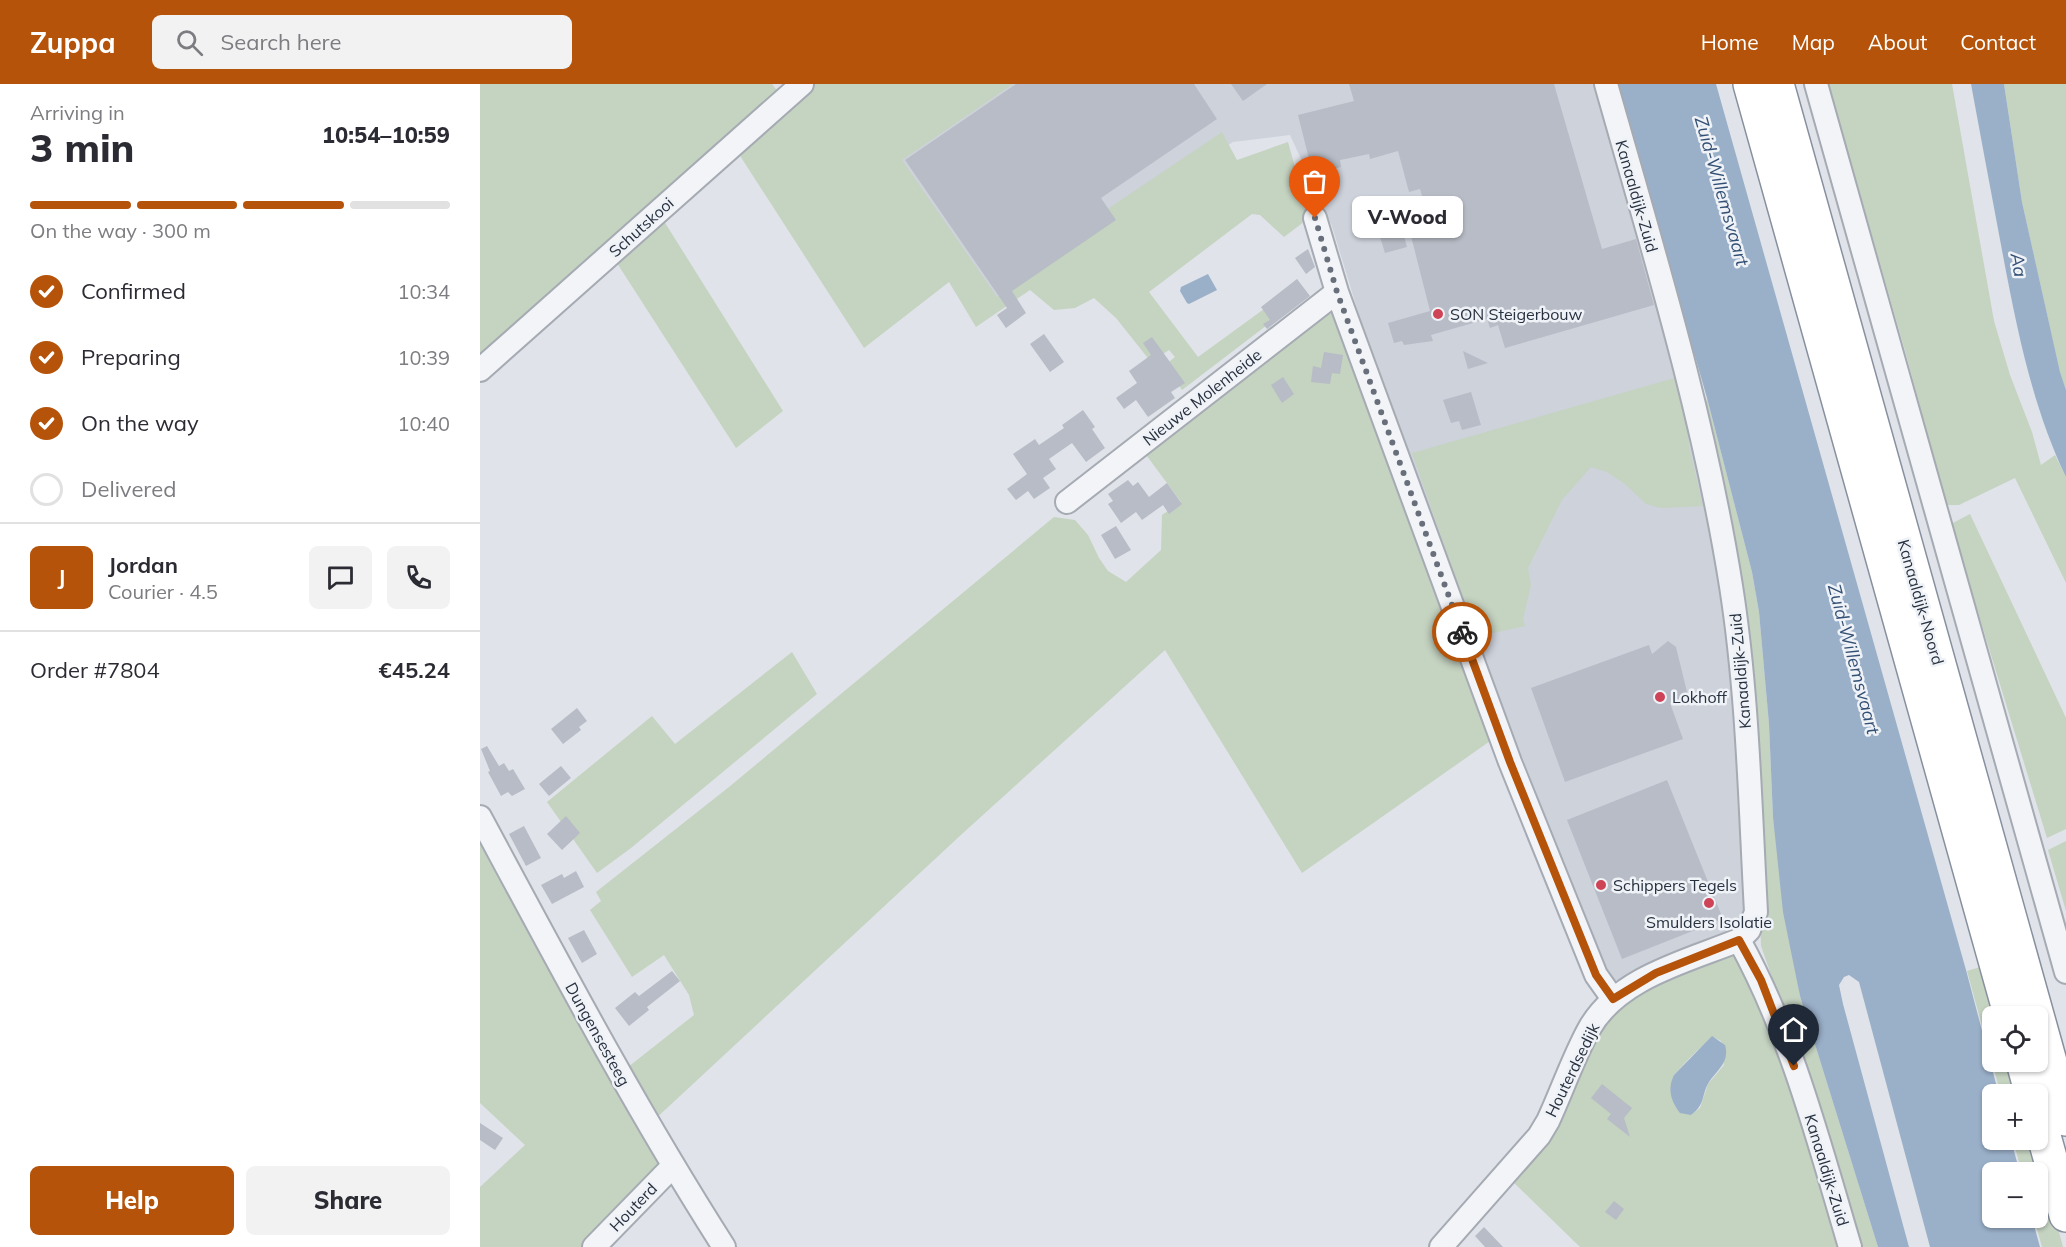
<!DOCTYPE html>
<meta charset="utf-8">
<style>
:root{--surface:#fff;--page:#f2f2f3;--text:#2b2b33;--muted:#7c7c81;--line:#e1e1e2;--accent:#b45309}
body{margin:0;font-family:Mulish,sans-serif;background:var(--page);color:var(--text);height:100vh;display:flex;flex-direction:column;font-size:22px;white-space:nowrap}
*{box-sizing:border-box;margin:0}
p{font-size:20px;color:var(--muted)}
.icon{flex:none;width:33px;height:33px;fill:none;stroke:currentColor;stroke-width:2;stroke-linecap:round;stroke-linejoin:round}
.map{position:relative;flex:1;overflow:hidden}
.side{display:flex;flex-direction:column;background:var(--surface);width:480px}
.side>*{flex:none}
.tools{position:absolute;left:1502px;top:922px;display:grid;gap:12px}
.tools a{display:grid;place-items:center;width:66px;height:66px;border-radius:9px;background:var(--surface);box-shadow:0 2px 4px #0004;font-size:30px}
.pin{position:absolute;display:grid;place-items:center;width:51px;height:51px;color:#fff;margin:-62px -26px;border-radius:50% 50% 50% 0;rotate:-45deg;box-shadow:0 0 6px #0007}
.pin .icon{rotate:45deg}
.courier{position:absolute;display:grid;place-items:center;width:60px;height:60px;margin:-30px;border:4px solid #b45309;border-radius:50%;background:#fff;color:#222;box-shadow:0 2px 8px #0007}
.bubble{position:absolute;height:42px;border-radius:9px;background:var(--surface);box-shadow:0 2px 4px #0004;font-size:20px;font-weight:800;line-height:42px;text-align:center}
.headline em{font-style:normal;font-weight:800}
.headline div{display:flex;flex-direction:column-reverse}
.headline{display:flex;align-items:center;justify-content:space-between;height:102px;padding:0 30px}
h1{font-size:39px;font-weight:800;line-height:45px}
.bar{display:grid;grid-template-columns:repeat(4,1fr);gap:9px 6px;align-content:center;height:72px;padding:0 30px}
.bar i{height:8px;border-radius:4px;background:var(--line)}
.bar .active{background:var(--accent)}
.bar p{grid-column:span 4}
.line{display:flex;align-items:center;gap:15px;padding:0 30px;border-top:2px solid var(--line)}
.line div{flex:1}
.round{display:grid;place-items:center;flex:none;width:63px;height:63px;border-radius:9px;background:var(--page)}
ol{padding:0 30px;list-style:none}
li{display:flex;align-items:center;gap:18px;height:66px}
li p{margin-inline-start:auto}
li .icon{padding:6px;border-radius:50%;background:var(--accent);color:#fff;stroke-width:4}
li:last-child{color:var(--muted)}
li i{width:33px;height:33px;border:3px solid var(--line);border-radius:50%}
.button{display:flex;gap:12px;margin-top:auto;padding:12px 30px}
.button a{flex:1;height:69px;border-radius:9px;background:var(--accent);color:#fff;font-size:24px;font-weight:800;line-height:69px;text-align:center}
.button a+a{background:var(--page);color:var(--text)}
header{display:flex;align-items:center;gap:36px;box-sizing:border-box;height:84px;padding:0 30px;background:var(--accent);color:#fff}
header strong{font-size:28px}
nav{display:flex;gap:33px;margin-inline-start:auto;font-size:21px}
.search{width:420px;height:54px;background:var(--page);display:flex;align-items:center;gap:15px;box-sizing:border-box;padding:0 21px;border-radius:9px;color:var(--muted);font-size:22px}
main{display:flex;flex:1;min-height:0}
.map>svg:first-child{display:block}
.built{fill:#ced2db}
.green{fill:#c5d3c1;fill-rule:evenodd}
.water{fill:#9ab0c9}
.building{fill:#b7bcc6}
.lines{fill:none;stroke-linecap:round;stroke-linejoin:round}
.minor-casing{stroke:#a5aab3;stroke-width:26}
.highway-casing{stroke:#87909f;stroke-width:36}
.minor{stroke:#f2f4f7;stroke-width:22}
.highway{stroke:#fff;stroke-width:33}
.done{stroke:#686f7b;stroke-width:6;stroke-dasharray:0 10.8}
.route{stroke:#b45309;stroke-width:8}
.poi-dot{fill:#cf4356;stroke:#eff2f6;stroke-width:2}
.labels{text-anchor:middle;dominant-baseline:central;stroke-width:5;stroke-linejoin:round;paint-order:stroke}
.street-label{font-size:16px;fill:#283140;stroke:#eff2f6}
.poi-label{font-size:16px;fill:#283140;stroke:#eff2f6;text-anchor:start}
.water-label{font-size:18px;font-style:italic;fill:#324f74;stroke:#eff2f6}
</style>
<header>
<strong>Zuppa</strong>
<div class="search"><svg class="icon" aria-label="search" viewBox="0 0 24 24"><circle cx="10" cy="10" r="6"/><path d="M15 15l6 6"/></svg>Search here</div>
<nav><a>Home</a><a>Map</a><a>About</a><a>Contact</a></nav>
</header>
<main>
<section class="side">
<div class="headline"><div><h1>3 min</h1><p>Arriving in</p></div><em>10:54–10:59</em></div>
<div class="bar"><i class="active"></i><i class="active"></i><i class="active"></i><i></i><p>On the way · 300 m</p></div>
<ol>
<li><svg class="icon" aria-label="check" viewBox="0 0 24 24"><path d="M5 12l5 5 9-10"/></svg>Confirmed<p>10:34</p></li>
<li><svg class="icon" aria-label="check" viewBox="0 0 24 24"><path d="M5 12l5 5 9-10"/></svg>Preparing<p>10:39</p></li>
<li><svg class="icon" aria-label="check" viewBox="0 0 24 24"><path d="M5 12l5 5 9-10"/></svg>On the way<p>10:40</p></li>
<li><i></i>Delivered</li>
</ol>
<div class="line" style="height:108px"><b class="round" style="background:var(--accent);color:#fff">J</b><div><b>Jordan</b><p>Courier · 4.5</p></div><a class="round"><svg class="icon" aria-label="chat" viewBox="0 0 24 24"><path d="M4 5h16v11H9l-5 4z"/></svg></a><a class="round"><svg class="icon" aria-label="phone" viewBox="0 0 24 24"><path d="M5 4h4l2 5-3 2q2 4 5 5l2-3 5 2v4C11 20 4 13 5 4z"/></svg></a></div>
<div class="line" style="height:78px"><div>Order #7804</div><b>€45.24</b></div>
<div class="button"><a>Help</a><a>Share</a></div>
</section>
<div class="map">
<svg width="1586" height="1163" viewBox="0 0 1586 1163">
<rect width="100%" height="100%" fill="#e0e3e9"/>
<path class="built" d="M509,0H1117L1183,223L1250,548L1268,832L1257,850L1141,896H1130L1027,635L879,231L852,142L810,51L753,58L504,224L411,71Z"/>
<path class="green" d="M0,0H292L298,8L0,275Z
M331,0H533L422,76L517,213L592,149L742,48L757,76L808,58L829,134L804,153L780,131L772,130L669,208L718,273L795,217L804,228L702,306L685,281L695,273L689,266L671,278L636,234L614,214L595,224L574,226L550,206L496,243L469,198L384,264L257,67Z
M1348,0H1472L1514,237L1530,291L1552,348L1561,381L1575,371L1586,393V499L1535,394L1479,421H1466L1426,270Z
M1524,0H1586V306L1580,289L1542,118Z
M182,134L303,327L256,364L135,176Z
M846,229L860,231L1013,655L822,789L685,566L483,749L172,1038L143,987L214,931L209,911L184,871L152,893L110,826L121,817L116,808L249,703L574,433L595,436L608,451L619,474L628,487L646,498L681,466L682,431L701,418L664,368Z
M1198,293L1206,321L1209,362L1223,422L1181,424L1166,420L1145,400L1127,388L1111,383L1082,416L1048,484L1051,501L1043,535L1045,542L996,553L932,369Z
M1227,314L1272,488L1279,528L1289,640L1293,733L1320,912L1398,1163H1374L1299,913L1281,862L1276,733L1225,322Z
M1490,430L1586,634V745L1567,754L1471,440Z
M312,568L337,610L151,764L117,789L67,718L172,632L195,660Z
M0,755L68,885L182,1086L106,1163H0V1103L45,1061L0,1019Z
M1586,757V827L1568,766Z
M1254,867L1303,973L1359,1163H1100L1030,1095L1120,940L1154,909ZM1235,954L1241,957L1244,981L1228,1000L1220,1024L1211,1031L1194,991C1207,977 1218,963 1235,954Z
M1507,881L1521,933H1512V978H1533L1542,1011H1521L1487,887Z
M1533,1056H1554L1583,1163H1562L1554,1134H1557V1089H1542Z"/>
<path class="water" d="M1137,0H1236L1486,886L1519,1011H1512V1056H1531L1540,1089H1512V1134H1552L1560,1163H1450L1379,898L1369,891L1364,893L1359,901L1363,920L1429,1163H1398L1320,912L1303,828L1293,733L1289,640L1279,528L1272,488L1227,314Z
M1491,0H1524L1542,118L1580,288L1586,306V393C1551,320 1536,240 1521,161C1511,108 1501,54 1491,0Z
M728,190L737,206L709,220L707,219L700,207L701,203Z
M1232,952L1245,961C1250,978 1238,985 1229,998C1221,1011 1226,1020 1211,1031L1200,1029C1191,1017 1187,1005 1194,991Z"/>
<path class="building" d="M536,0H714L737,35L621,114L636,136L532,207L546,229L526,244L517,231L527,224L425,76Z
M751,0H787L763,17Z
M869,0H1074L1122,165L1156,155L1174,221L1025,264L1018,241L1010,244L1007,235L951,251L953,257L924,261L922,257L914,259L908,239L950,227L931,152L952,146L940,105L929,108L918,67L890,75L889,70L860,76L861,83L839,89L838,85L832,87L818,31L874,17Z
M918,130L927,163L905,169L900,153H892L888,139Z
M828,165L835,183L826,190L815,174Z
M817,195L830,212L787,245L783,240L790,236L781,223Z
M564,250L584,278L570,288L550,260Z
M672,253L705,299L691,308L695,314L668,333L656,316L644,325L636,314L657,299L649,287L671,271L663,259Z
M983,267L1008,279L988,285Z
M844,268L863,271L860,290L852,289L850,300L831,298L833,282L841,284Z
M803,293L814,310L802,319L791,301Z
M991,308L1001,341L982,346L979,337L971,339L963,316Z
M603,326L615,343L612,345L625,364L606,378L592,359L569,375L576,385L563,394L570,404L554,415L548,407L536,416L527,405L547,390L533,370L555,355L559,361L584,344L582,341Z
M648,396L653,402L658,398L669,413L687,399L702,420L689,430L683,421L662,436L656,428L641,439L628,420L633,417L628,410Z
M636,442L651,466L635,475L621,451Z
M1188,557L1196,563L1208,612L1190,619L1203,655L1085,698L1051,604L1169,561L1172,570Z
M97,624L107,637L99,643L101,646L83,660L71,645Z
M7,662L19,682L24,679L29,687L33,685L45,705L32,712L28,708L21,712L8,688L10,687L1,665Z
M81,682L91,694L69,712L59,700Z
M1187,696L1243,835L1142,875L1087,736Z
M86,732L100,749L82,766L67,750Z
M44,742L61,774L46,782L29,750Z
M96,787L104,803L72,820L61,801L82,790L84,794Z
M104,846L117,870L102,879L88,854Z
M192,887L200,897L167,923L169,926L149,942L135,924L155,908L159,912Z
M1122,1000L1152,1024L1144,1034L1150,1053L1127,1035L1131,1030L1111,1014Z
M0,1039L23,1054L15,1066L0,1056Z
M1134,1117L1144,1125L1136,1136L1125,1128Z
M1004,1143L1023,1163H1005L995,1152Z"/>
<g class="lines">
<g class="minor-casing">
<path id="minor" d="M1336,0L1586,888
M835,134L857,208
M0,286L322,0
M587,418L857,208L1030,678L1116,891L1133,915
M0,733C78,878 155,1024 244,1163
M1259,856C1312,952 1339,1059 1370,1163
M114,1163L192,1083
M961,1163L1059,1052L1068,1037C1082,1007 1093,974 1109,945C1138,893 1208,877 1259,856L1269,846L1276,828C1270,720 1268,610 1251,502C1224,332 1173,166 1126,0"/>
</g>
<g class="highway-casing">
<path id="highway" d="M1270,0L1531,933
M1297,0L1586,1035
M1543,978L1552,1011
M1557,1027L1586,1131"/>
</g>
<use href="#minor" class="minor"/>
<use href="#highway" class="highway"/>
</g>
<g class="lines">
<path class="done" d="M835,134L857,208L982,548"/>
<path class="route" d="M982,548L1030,678L1116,891L1133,915L1176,889L1259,856L1281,896L1314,982"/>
</g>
<g class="poi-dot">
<circle cx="958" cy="230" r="6"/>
<circle cx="1180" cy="613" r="6"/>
<circle cx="1121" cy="801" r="6"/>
<circle cx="1229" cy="819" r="6"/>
</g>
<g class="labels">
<g class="street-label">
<text transform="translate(1157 112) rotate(74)">Kanaaldijk-Zuid</text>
<text transform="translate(161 143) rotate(-42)">Schutskooi</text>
<text transform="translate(722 313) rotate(-38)">Nieuwe Molenheide</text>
<text transform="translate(1441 518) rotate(74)">Kanaaldijk-Noord</text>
<text transform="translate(1260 587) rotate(-95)">Kanaaldijk-Zuid</text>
<text transform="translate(118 950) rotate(61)">Dungensesteeg</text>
<text transform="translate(1092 986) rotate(-64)">Houterdsedijk</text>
<text transform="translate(1347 1086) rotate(73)">Kanaaldijk-Zuid</text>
<text transform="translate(153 1123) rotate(-46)">Houterd</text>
</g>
<g class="poi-label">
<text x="970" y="230">SON Steigerbouw</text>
<text x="1192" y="613">Lokhoff</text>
<text x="1133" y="801">Schippers Tegels</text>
<text x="1229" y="838" text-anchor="middle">Smulders Isolatie</text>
</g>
<g class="water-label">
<text transform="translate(1242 107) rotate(74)">Zuid-Willemsvaart</text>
<text transform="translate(1539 181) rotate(80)">Aa</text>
<text transform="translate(1374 575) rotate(75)">Zuid-Willemsvaart</text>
</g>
</g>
</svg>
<div class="tools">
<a><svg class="icon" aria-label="locate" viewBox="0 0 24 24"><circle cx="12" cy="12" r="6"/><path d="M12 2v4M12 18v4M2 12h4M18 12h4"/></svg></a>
<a>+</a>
<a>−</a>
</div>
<div class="pin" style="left:835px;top:134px;background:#ea580c"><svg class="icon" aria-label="bag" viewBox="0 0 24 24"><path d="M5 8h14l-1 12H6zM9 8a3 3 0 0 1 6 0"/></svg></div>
<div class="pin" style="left:1314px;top:982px;background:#1f2937"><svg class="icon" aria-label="home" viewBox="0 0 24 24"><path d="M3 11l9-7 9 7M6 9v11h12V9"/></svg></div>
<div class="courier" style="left:982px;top:548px"><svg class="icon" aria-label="bike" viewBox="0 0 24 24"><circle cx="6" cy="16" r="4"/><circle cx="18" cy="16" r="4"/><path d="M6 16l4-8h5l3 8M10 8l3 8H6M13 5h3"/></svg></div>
<div class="bubble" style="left:872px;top:112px;width:111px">V-Wood</div>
</div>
</main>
